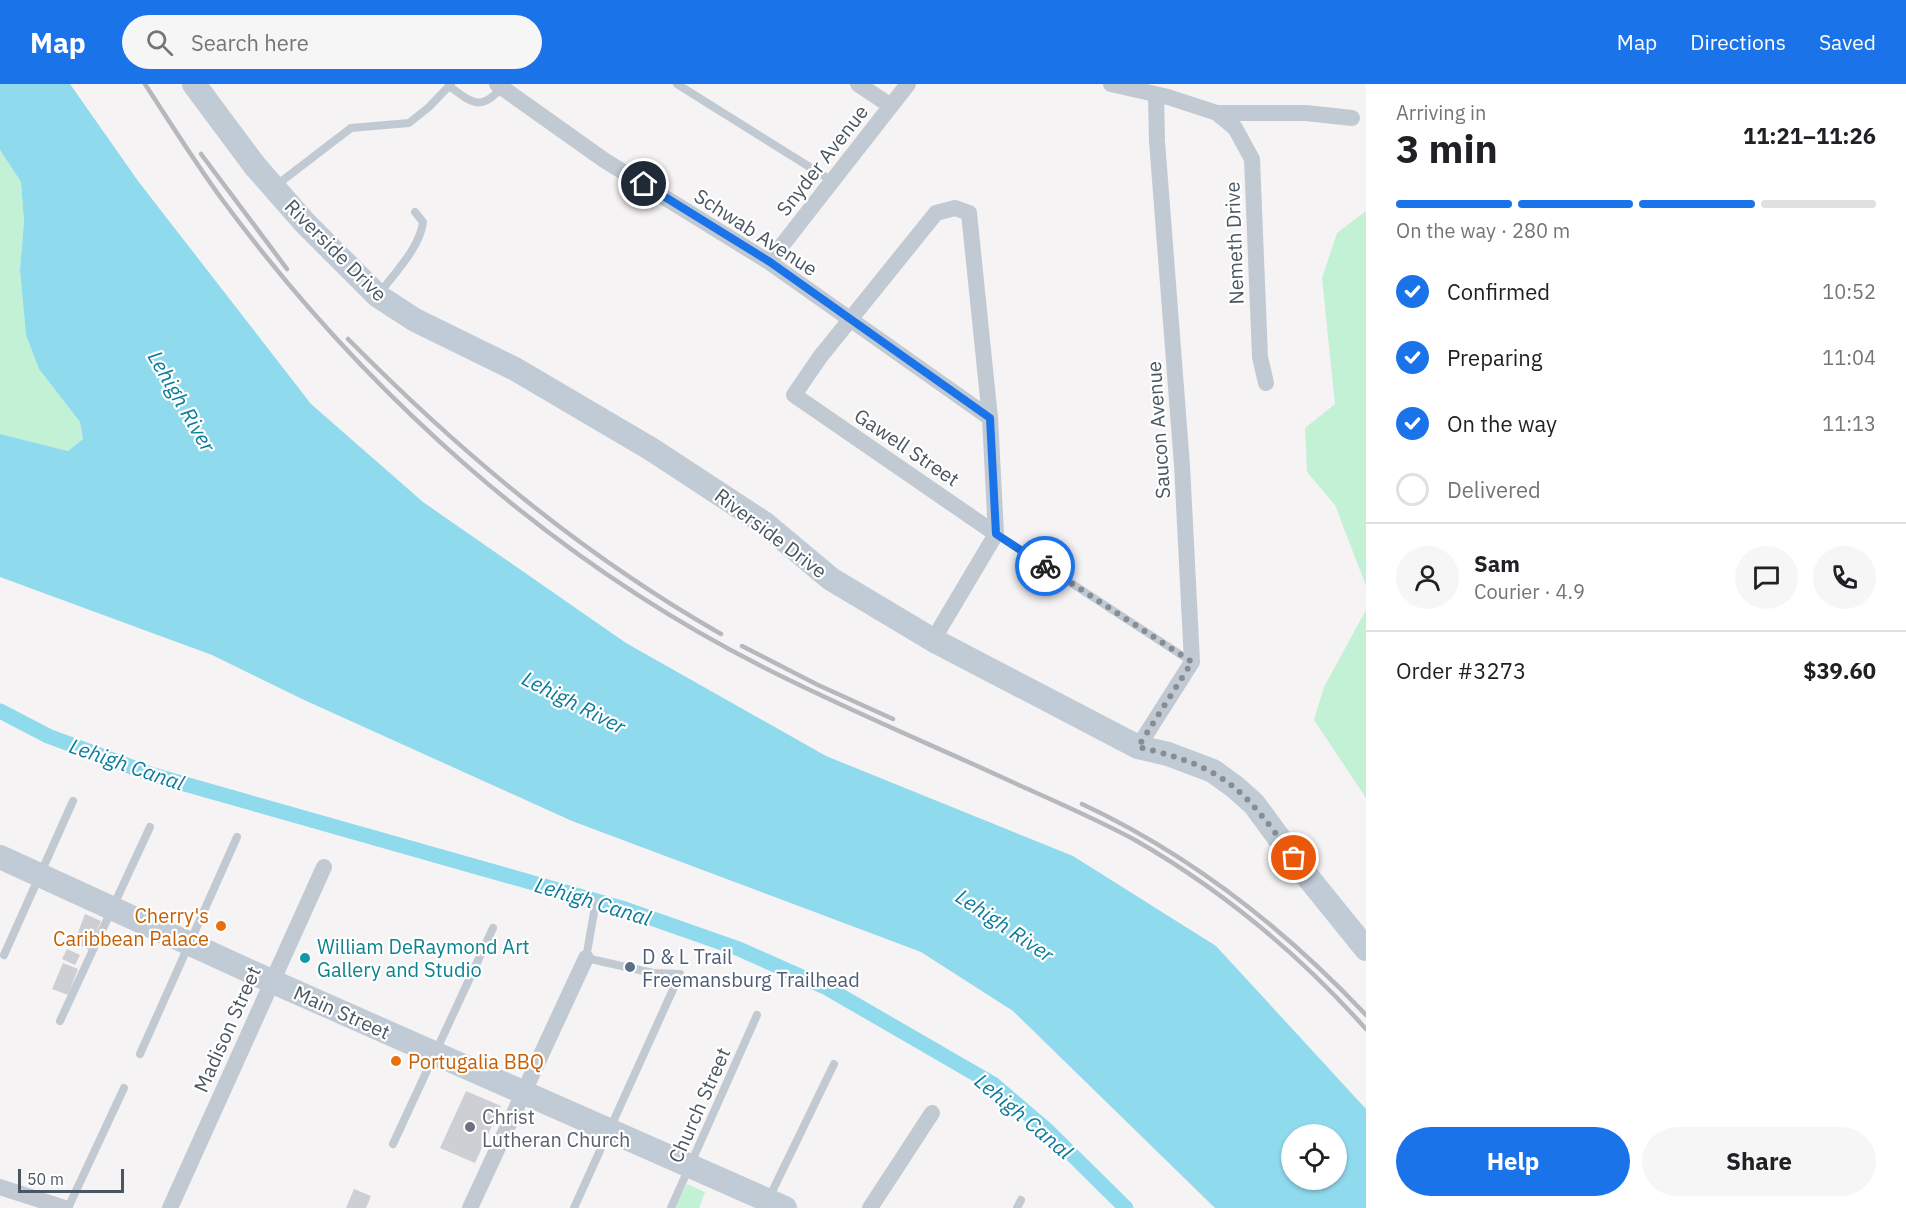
<!DOCTYPE html>
<meta charset="utf-8">
<style>
:root{--surface:#fff;--page:#f6f6f6;--text:#202124;--muted:#757577;--line:#e0e0e0;--accent:#1a73e8}
body{margin:0;font-family:"IBM Plex Sans",sans-serif;background:var(--page);color:var(--text);height:100vh;display:flex;flex-direction:column;font-size:22px;white-space:nowrap}
*{box-sizing:border-box;margin:0}
p{font-size:20px;color:var(--muted)}
.icon{flex:none;width:33px;height:33px;fill:none;stroke:currentColor;stroke-width:2;stroke-linecap:round;stroke-linejoin:round}
.map{position:relative;flex:1;overflow:hidden}
.panel{display:flex;flex-direction:column;background:var(--surface);width:540px}
.panel>*{flex:none}
.buttons{position:absolute;left:1281px;top:1040px;display:grid;gap:12px}
.buttons a{display:grid;place-items:center;width:66px;height:66px;border-radius:50%;background:var(--surface);box-shadow:0 2px 4px #0004;font-size:30px}
.scale{position:absolute;left:18px;bottom:15px;width:106px;box-sizing:border-box;padding-left:6px;border:3px solid #4a5661;border-top:0;font-size:16px;line-height:21px;white-space:nowrap;color:#4a5661;-webkit-text-stroke:4px #fff;paint-order:stroke}
.pin{position:absolute;display:grid;place-items:center;width:51px;height:51px;color:#fff;margin:-26px;border:3px solid #fff;border-radius:50%;box-shadow:0 2px 6px #0007}
.courier{position:absolute;display:grid;place-items:center;width:60px;height:60px;margin:-30px;border:4px solid #1a73e8;border-radius:50%;background:#fff;color:#222;box-shadow:0 2px 8px #0007}
.summary em{font-style:normal;font-weight:800}
.summary div{display:flex;flex-direction:column-reverse}
.summary{display:flex;align-items:center;justify-content:space-between;height:102px;padding:0 30px}
h1{font-size:39px;font-weight:800;line-height:45px}
.bar{display:grid;grid-template-columns:repeat(4,1fr);gap:9px 6px;align-content:center;height:72px;padding:0 30px}
.bar i{height:8px;border-radius:4px;background:var(--line)}
.bar .active{background:var(--accent)}
.bar p{grid-column:span 4}
.line{display:flex;align-items:center;gap:15px;padding:0 30px;border-top:2px solid var(--line)}
.line div{flex:1}
.round{display:grid;place-items:center;flex:none;width:63px;height:63px;border-radius:32px;background:var(--page)}
ol{padding:0 30px;list-style:none}
li{display:flex;align-items:center;gap:18px;height:66px}
li p{margin-inline-start:auto}
li .icon{padding:6px;border-radius:50%;background:var(--accent);color:#fff;stroke-width:4}
li:last-child{color:var(--muted)}
li i{width:33px;height:33px;border:3px solid var(--line);border-radius:50%}
.button{display:flex;gap:12px;margin-top:auto;padding:12px 30px}
.button a{flex:1;height:69px;border-radius:36px;background:var(--accent);color:#fff;font-size:24px;font-weight:800;line-height:69px;text-align:center}
.button a+a{background:var(--page);color:var(--text)}
header{display:flex;align-items:center;gap:36px;box-sizing:border-box;height:84px;padding:0 30px;background:var(--accent);color:#fff}
header strong{font-size:28px}
nav{display:flex;gap:33px;margin-inline-start:auto;font-size:21px}
.search{width:420px;height:54px;background:var(--page);display:flex;align-items:center;gap:15px;box-sizing:border-box;padding:0 21px;border-radius:33px;color:var(--muted);font-size:22px}
main{display:flex;flex:1;min-height:0}
.map>svg:first-child{display:block}
.green{fill:#c3f1d5}
.water{fill:#90daee;fill-rule:evenodd}
.lines{fill:none;stroke-linecap:round;stroke-linejoin:round}
.canal{stroke:#90daee;stroke-width:15}
.building{fill:#cdcfd5}
.lane{stroke:#c1cad2;stroke-width:8}
.street{stroke:#c1cad2;stroke-width:16}
.secondary{stroke:#c1cbd6;stroke-width:24}
.rail{stroke:#b5b8bd;stroke-width:4.5}
.done{stroke:#868d94;stroke-width:6;stroke-dasharray:0 10.8}
.route{stroke:#1a73e8;stroke-width:8}
.food-dot{fill:#e8710a;stroke:#fff;stroke-width:2}
.culture-dot{fill:#0f9aa8;stroke:#fff;stroke-width:2}
.service-dot{fill:#5c6f8a;stroke:#fff;stroke-width:2}
.worship-dot{fill:#6b7280;stroke:#fff;stroke-width:2}
.labels{text-anchor:middle;dominant-baseline:central;stroke-width:4.5;stroke-linejoin:round;paint-order:stroke}
.street-label{font-size:20px;fill:#4a5661;stroke:#fff}
.food-label{font-size:20px;fill:#c56008;stroke:#fff;text-anchor:end}
.culture-label{font-size:20px;fill:#0d838f;stroke:#fff;text-anchor:start}
.service-label{font-size:20px;fill:#4e5e75;stroke:#fff;text-anchor:start}
.worship-label{font-size:20px;fill:#5b616d;stroke:#fff;text-anchor:start}
.water-label{font-size:21px;font-style:italic;fill:#0c7c9b;stroke:#fff}
</style>
<header>
<strong>Map</strong>
<div class="search"><svg class="icon" aria-label="search" viewBox="0 0 24 24"><circle cx="10" cy="10" r="6"/><path d="M15 15l6 6"/></svg>Search here</div>
<nav><a>Map</a><a>Directions</a><a>Saved</a></nav>
</header>
<main>
<div class="map">
<svg width="1366" height="1124" viewBox="0 0 1366 1124">
<rect width="100%" height="100%" fill="#f5f3f3"/>
<path class="green" d="M0,66L21,98L24,138L20,186L26,251L39,285L80,338L83,355L68,367L0,350Z
M1366,127V502L1335,421L1307,388L1305,344L1335,320L1322,194L1337,149Z
M1366,526V714L1314,636L1324,603Z
M687,1100L705,1108L699,1124H675Z"/>
<path class="water" d="M0,0H70L138,97L311,320L423,418L626,559L826,672L1073,772L1216,862L1366,1025V1124H1215L1013,927L921,868L572,737L302,615L212,571L0,493V350L68,367L83,355L80,338L39,285L26,251L20,186L24,138L21,98L0,66ZM1292,1050H1336V1095H1292Z"/>
<g class="lines">
<path class="canal" d="M0,627L48,652L153,691L625,825L739,865L827,904L993,1000L1048,1047L1126,1124"/>
</g>
<path class="building" d="M85,830L101,837L89,866L74,859Z
M67,865L80,871L75,881L62,875Z
M63,879L78,885L68,911L52,905Z
M466,1007L501,1022L475,1079L440,1064Z
M354,1105L371,1112L366,1124H346Z"/>
<g class="lines">
<path class="lane" d="M677,0L832,97
M449,2C472,19 481,28 502,3
M274,103L351,44L409,39L429,23L451,0
M378,211C393,191 420,164 423,138L415,128
M996,450L1192,578
M4,871L73,717
M60,937L150,743
M140,970L237,753
M393,1060L493,844
M769,1114L834,980
M68,1124L124,1004
M574,1124L680,890L653,889L586,874L596,817
M671,1124L757,931
M1017,1124L1021,1116"/>
<path class="street" d="M497,0L604,76L769,178L990,334
M858,0L891,22
M1111,0L1168,13L1217,29H1306L1352,34
M1217,29L1235,44L1252,75L1260,273L1266,299
M769,178L908,0
M933,556L996,450L990,334L969,129L955,124L936,129L820,273L794,311L996,450
M1138,663L1192,578L1182,381L1157,57L1156,11
M0,1103L65,1124
M170,1124L324,783
M470,1124L586,874
M870,1124L932,1029"/>
<path class="secondary" d="M194,0L255,82L305,139L378,212L415,236L515,285L651,365L764,439L831,495L933,556L1138,663L1168,670L1213,687L1235,703L1254,720L1307,792L1366,865
M0,773L271,897L785,1124"/>
<path class="rail" d="M145,0C171,40 196,80 224,118C365,309 550,475 763,583C847,626 935,662 1021,702C1059,719 1098,736 1135,756C1222,806 1299,870 1366,945
M201,70L287,185
M348,255C461,369 581,470 721,550
M742,562L818,601L893,635
M1082,720C1191,771 1284,844 1366,931"/>
</g>
<g class="lines">
<path class="done" d="M1045,482L1192,578L1138,663C1225,683 1243,704 1294,774"/>
<path class="route" d="M644,100L770,178L990,334L996,450L1045,482"/>
</g>
<g class="food-dot">
<circle cx="221" cy="842" r="6"/>
<circle cx="396" cy="977" r="6"/>
</g>
<circle class="culture-dot" cx="305" cy="874" r="6"/>
<circle class="service-dot" cx="630" cy="883" r="6"/>
<circle class="worship-dot" cx="470" cy="1043" r="6"/>
<g class="labels">
<g class="street-label">
<text transform="translate(822 76) rotate(-52)">Snyder Avenue</text>
<text transform="translate(756 148) rotate(33)">Schwab Avenue</text>
<text transform="translate(1234 159) rotate(-92)">Nemeth Drive</text>
<text transform="translate(336 166) rotate(45)">Riverside Drive</text>
<text transform="translate(1158 346) rotate(-94)">Saucon Avenue</text>
<text transform="translate(907 363) rotate(34)">Gawell Street</text>
<text transform="translate(771 449) rotate(37)">Riverside Drive</text>
<text transform="translate(342 928) rotate(24)">Main Street</text>
<text transform="translate(227 945) rotate(-66)">Madison Street</text>
<text transform="translate(699 1021) rotate(-66)">Church Street</text>
</g>
<g class="food-label">
<text x="209" y="831">Cherry's<tspan x="209" dy="23">Caribbean Palace</tspan></text>
<text x="408" y="977" text-anchor="start">Portugalia BBQ</text>
</g>
<g class="culture-label">
<text x="317" y="862">William DeRaymond Art<tspan x="317" dy="23">Gallery and Studio</tspan></text>
</g>
<g class="service-label">
<text x="642" y="872">D &amp; L Trail<tspan x="642" dy="23">Freemansburg Trailhead</tspan></text>
</g>
<g class="worship-label">
<text x="482" y="1032">Christ<tspan x="482" dy="23">Lutheran Church</tspan></text>
</g>
<g class="water-label">
<text transform="translate(182 317) rotate(60)">Lehigh River</text>
<text transform="translate(574 618) rotate(27)">Lehigh River</text>
<text transform="translate(127 680) rotate(19)">Lehigh Canal</text>
<text transform="translate(593 817) rotate(17)">Lehigh Canal</text>
<text transform="translate(1005 841) rotate(34)">Lehigh River</text>
<text transform="translate(1024 1032) rotate(40)">Lehigh Canal</text>
</g>
</g>
</svg>
<div class="buttons">
<a><svg class="icon" aria-label="locate" viewBox="0 0 24 24"><circle cx="12" cy="12" r="6"/><path d="M12 2v4M12 18v4M2 12h4M18 12h4"/></svg></a>
</div>
<div class="scale">50 m</div>
<div class="pin" style="left:1294px;top:774px;background:#ea580c"><svg class="icon" aria-label="bag" viewBox="0 0 24 24"><path d="M5 8h14l-1 12H6zM9 8a3 3 0 0 1 6 0"/></svg></div>
<div class="pin" style="left:644px;top:100px;background:#1f2937"><svg class="icon" aria-label="home" viewBox="0 0 24 24"><path d="M3 11l9-7 9 7M6 9v11h12V9"/></svg></div>
<div class="courier" style="left:1045px;top:482px"><svg class="icon" aria-label="bike" viewBox="0 0 24 24"><circle cx="6" cy="16" r="4"/><circle cx="18" cy="16" r="4"/><path d="M6 16l4-8h5l3 8M10 8l3 8H6M13 5h3"/></svg></div>
</div>
<section class="panel">
<div class="summary"><div><h1>3 min</h1><p>Arriving in</p></div><em>11:21–11:26</em></div>
<div class="bar"><i class="active"></i><i class="active"></i><i class="active"></i><i></i><p>On the way · 280 m</p></div>
<ol>
<li><svg class="icon" aria-label="check" viewBox="0 0 24 24"><path d="M5 12l5 5 9-10"/></svg>Confirmed<p>10:52</p></li>
<li><svg class="icon" aria-label="check" viewBox="0 0 24 24"><path d="M5 12l5 5 9-10"/></svg>Preparing<p>11:04</p></li>
<li><svg class="icon" aria-label="check" viewBox="0 0 24 24"><path d="M5 12l5 5 9-10"/></svg>On the way<p>11:13</p></li>
<li><i></i>Delivered</li>
</ol>
<div class="line" style="height:108px"><a class="round"><svg class="icon" aria-label="person" viewBox="0 0 24 24"><circle cx="12" cy="8" r="4"/><path d="M4 21q1-7 8-7t8 7"/></svg></a><div><b>Sam</b><p>Courier · 4.9</p></div><a class="round"><svg class="icon" aria-label="chat" viewBox="0 0 24 24"><path d="M4 5h16v11H9l-5 4z"/></svg></a><a class="round"><svg class="icon" aria-label="phone" viewBox="0 0 24 24"><path d="M5 4h4l2 5-3 2q2 4 5 5l2-3 5 2v4C11 20 4 13 5 4z"/></svg></a></div>
<div class="line" style="height:78px"><div>Order #3273</div><b>$39.60</b></div>
<div class="button"><a>Help</a><a>Share</a></div>
</section>
</main>
